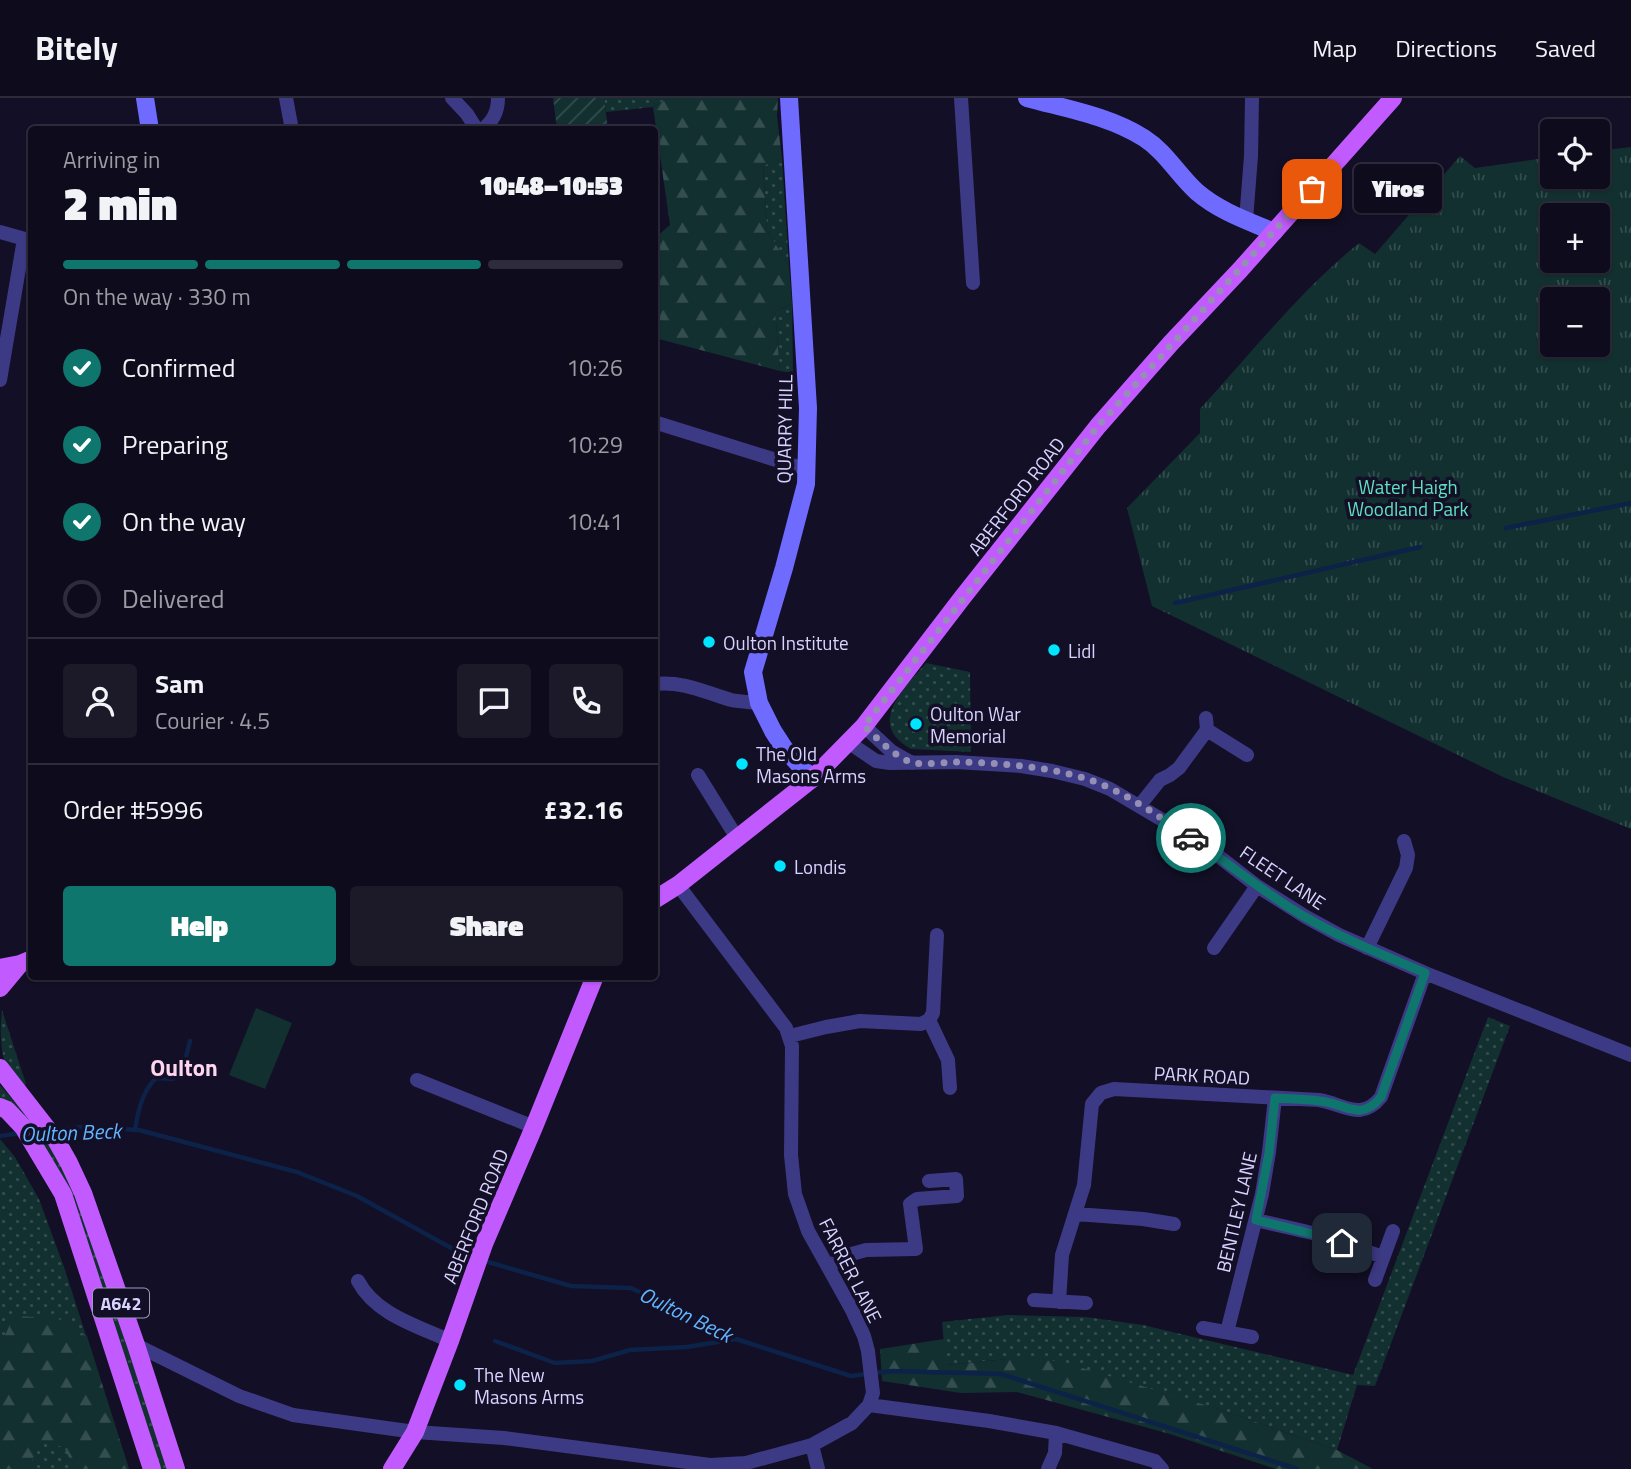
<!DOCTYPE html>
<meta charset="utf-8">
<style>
:root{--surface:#0e0b1c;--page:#1c1929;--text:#f1f3f6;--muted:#9b9ba3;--line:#2e2b3b;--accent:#0f766e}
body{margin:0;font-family:"Titillium Web",sans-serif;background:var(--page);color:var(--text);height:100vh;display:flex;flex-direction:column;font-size:26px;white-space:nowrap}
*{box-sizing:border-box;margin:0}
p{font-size:23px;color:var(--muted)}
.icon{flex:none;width:38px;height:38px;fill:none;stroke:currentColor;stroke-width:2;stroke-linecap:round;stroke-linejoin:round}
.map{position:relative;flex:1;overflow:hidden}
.sheet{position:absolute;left:28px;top:28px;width:630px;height:854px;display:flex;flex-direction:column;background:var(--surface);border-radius:7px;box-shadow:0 2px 5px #0004,0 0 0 2px var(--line)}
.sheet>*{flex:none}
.buttons{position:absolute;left:1540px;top:21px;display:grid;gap:14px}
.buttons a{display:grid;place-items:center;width:70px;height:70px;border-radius:7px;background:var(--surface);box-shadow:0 2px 5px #0004,0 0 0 2px var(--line);font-size:35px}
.pin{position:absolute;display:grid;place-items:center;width:60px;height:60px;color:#fff;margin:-30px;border-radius:14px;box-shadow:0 4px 10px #0006}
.courier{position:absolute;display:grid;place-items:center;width:70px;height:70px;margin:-35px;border:5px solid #0f766e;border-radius:50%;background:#fff;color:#222;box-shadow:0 2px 9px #0007}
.bubble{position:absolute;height:49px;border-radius:7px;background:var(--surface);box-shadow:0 2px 5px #0004,0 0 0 2px var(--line);font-size:23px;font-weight:800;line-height:49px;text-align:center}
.summary em{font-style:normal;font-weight:800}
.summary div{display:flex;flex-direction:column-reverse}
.summary{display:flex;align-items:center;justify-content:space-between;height:119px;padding:0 35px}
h1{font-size:46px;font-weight:800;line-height:52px}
.bar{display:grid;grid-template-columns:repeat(4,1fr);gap:10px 7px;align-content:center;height:84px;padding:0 35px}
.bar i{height:9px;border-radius:5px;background:var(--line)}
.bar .on{background:var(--accent)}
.bar p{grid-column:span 4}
.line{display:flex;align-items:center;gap:18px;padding:0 35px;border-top:2px solid var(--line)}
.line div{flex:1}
.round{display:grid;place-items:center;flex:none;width:74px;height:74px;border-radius:7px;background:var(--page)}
ol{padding:0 35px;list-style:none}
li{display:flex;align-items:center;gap:21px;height:77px}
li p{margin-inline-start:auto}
li .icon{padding:7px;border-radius:50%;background:var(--accent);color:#fff;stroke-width:4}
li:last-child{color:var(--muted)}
li i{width:38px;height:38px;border:4px solid var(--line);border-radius:50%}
.cta{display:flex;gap:14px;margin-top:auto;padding:14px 35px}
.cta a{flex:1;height:80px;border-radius:7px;background:var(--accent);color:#fff;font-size:28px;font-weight:800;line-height:80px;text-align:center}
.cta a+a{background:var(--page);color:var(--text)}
header{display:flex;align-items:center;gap:42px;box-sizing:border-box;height:98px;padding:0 35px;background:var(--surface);border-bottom:2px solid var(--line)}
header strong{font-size:33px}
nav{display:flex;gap:38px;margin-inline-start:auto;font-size:24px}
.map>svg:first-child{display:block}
.grass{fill:url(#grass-dots)}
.forest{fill:url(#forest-firs)}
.park{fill:url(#park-tufts);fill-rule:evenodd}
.garden{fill:url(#garden-furrows)}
.pitch{fill:#12302f}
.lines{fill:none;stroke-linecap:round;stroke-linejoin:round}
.stream{stroke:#0c2248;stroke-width:4.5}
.street{stroke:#3d3a85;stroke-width:14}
.secondary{stroke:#6f6bff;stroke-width:18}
.primary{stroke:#c25bff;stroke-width:18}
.done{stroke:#948fb3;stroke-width:7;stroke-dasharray:0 12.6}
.route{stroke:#0f766e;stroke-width:9}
.poi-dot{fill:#00e5ff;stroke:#130f26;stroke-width:2.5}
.labels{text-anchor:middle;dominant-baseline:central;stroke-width:7;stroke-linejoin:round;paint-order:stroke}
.shield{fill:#130f26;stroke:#9e99be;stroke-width:2}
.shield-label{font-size:18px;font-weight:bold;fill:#d9d4ff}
.street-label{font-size:19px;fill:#d9d4ff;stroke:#130f26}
.park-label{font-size:19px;fill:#5fe0c0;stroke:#130f26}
.poi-label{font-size:19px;fill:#d9d4ff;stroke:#130f26;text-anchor:start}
.water-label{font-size:21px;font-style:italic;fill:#62b6ff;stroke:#130f26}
.quarter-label{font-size:23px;font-weight:bold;fill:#ffd6f0;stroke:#130f26}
</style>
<header>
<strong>Bitely</strong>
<nav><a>Map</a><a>Directions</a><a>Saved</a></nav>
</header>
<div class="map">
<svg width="1631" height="1371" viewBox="0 0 1631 1371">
<defs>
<pattern id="grass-dots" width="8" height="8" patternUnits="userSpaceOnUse" patternTransform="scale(1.75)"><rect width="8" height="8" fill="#12302f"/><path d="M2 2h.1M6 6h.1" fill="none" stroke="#344d4e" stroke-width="1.8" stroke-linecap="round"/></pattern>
<pattern id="forest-firs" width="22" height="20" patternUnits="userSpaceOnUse" patternTransform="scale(1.75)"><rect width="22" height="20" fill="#12302f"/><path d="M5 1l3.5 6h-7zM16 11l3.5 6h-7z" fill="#344d4e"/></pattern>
<pattern id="park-tufts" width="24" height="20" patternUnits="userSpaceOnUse" patternTransform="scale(1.75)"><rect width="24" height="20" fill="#12302f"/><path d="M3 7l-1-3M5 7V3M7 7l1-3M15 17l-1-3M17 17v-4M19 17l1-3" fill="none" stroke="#344d4e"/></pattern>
<pattern id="garden-furrows" width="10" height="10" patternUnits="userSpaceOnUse" patternTransform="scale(1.75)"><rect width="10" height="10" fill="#12302f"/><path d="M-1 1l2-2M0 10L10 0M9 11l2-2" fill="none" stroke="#344d4e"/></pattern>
</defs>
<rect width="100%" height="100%" fill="#130f26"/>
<path class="grass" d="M604,0H668L653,9L606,14Z
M782,61L789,168L767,132L763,67Z
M792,206L793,275L780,273L775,213Z
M926,565L970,574L971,654L911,651C865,626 905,590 926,565Z
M2,912L26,986L24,988C18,980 10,973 5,964C0,950 0,928 2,912Z
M1488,919L1510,928L1375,1288L1357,1287L1337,1352L1215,1310L1007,1261L946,1267L942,1224L1008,1217L1086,1219L1143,1227L1353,1277Z
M0,987L44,1038L60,1065L79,1105L168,1371H161L73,1107L0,1000Z
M0,1041L15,1059L39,1101L64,1169L129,1371H0Z"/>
<path class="forest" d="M668,0H778L777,18L782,61L763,68L767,132L789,168L792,206L775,213L780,273L655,240V140L670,127L653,9Z
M14,1218L57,1220L87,1238L129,1371H73L71,1364L64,1349L38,1344L30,1371H0V1248Z
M944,1241L947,1267L1007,1261L1059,1263L1215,1310L1337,1352L1373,1371H1276L1170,1336L1017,1294L961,1295L882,1283L880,1251Z"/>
<path class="park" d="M1631,49V731L1503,679L1152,508L1127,410L1200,335V311C1251,255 1300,193 1359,145L1375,156L1460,58L1475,70L1552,59V79H1598V53ZM1552,117H1598V163H1552ZM1552,201H1598V247H1552Z"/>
<path class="garden" d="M553,0H604L608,31H557Z"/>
<path class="pitch" d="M256,910L292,925L265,991L229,977Z"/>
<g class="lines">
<path class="stream" d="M1506,430L1631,405
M1175,505L1420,449
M53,1032L83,1029L139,1032L297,1074L357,1098L462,1156L473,1160
M135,1032C138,1013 142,994 156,980L173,981L182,975L190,943
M0,1038L20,1035
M481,1162L571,1188L631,1190L736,1241L851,1278L892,1273L1001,1276L1297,1371
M495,1243L555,1265L592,1263L630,1252L687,1249L736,1241"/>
<path class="street" d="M286,0L292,32
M452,0L467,16L477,32
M961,0L973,185
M482,32C493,23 498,14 498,0
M1246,122L1251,58L1252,0
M0,134L32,143
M0,282L24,141
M654,324L805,371
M654,586C685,583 703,594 731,602C740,604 750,604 759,605
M864,628L891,653L912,665
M1207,632L1247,657
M848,644L876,663L890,665L956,664L1021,668L1052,673L1085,681L1110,691L1176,730L1217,757L1257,788L1306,819L1339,837L1425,875L1631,957
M698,677L737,740
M1140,707L1160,682L1170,677L1179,670L1207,632L1206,620
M1214,850L1257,788
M1367,850L1406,770L1408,757L1404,743
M929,922L948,962L950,990
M790,938L826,929L860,923L921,926L929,922L933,915L937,837
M417,982L534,1029
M1076,1116L1143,1121L1174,1126
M1256,1122L1321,1137L1383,1159
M829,1168L848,1157L866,1152L916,1151L910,1106L917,1101L957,1098L956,1081L929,1083
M1375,1182L1393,1133
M358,1183C376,1217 418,1228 450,1243
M1034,1202L1086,1205
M1059,1204L1062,1157L1084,1087L1092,1006L1101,995L1114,991L1319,1002C1344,1006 1361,1024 1381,999L1425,875
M1203,1230L1252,1239
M1227,1234L1262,1096L1269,1054L1275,1000
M136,1247L239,1298L293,1317L415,1334L504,1340L710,1367L746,1365L812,1347L852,1325L869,1307L873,1295L868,1253L864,1238L852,1212L808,1133L795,1096L791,1057L792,948L786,930L678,787
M869,1307L989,1323L1056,1335L1155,1363L1162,1371
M812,1347L818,1371
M1048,1371L1055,1355L1056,1335"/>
<path class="secondary" d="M145,0L150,32
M789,0L808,310L806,386L784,470L753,574L759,605L773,633L784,650L812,681
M1027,0C1067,11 1109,18 1144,40C1166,54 1178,77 1197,94C1219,113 1248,123 1274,134"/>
<path class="primary" d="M654,802L678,787L812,681L864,628L962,500L1098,328L1171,245L1240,172L1393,0
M0,870L20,866L32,861
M0,890L20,866
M0,970L56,1042L69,1065L83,1095L136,1247L176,1371
M0,1009L7,1012L23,1029L63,1096L152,1371
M392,1371L415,1334L450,1243L484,1146L534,1029L595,878"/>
</g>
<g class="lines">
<path class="done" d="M1191,740C1158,718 1123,692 1084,680C1044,668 999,665 957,664C945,664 921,668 910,664C892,656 878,641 864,628L1098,328L1312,91"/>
<path class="route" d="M1191,740C1230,766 1266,797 1307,820C1345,842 1386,858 1425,875L1381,999C1360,1025 1345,1005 1320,1003C1305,1001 1290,1001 1275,1000L1269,1055L1256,1122L1321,1138L1342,1145"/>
</g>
<g class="poi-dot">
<circle cx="709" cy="544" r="7"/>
<circle cx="1054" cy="552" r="7"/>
<circle cx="916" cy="626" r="7"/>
<circle cx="742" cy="666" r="7"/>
<circle cx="780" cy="768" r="7"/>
<circle cx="460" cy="1287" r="7"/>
</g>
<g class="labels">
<rect class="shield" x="93" y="1190.5" width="56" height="29" rx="5"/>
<g class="shield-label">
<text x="121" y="1205">A642</text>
</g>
<g class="street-label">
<text transform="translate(784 331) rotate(-89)">QUARRY HILL</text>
<text transform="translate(1016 398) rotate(-52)">ABERFORD ROAD</text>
<text transform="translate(1283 779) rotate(34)">FLEET LANE</text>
<text transform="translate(1202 977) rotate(3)">PARK ROAD</text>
<text transform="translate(1236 1114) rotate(-77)">BENTLEY LANE</text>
<text transform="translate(475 1118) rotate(-68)">ABERFORD ROAD</text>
<text transform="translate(851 1172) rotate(63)">FARRER LANE</text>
</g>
<g class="park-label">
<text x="1408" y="388">Water Haigh<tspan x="1408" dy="22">Woodland Park</tspan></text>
</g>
<g class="poi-label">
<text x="723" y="544">Oulton Institute</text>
<text x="1068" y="552">Lidl</text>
<text x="930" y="615">Oulton War<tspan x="930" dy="22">Memorial</tspan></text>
<text x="756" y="655">The Old<tspan x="756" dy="22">Masons Arms</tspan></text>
<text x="794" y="768">Londis</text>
<text x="474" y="1276">The New<tspan x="474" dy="22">Masons Arms</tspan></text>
</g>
<g class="water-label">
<text transform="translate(71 1034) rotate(-2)">Oulton Beck</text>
<text transform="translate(686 1216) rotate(26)">Oulton Beck</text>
</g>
<g class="quarter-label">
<text x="184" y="969">Oulton</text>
</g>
</g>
</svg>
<div class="buttons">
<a><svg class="icon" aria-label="locate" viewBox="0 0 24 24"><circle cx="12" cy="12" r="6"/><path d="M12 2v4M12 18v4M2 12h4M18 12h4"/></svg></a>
<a>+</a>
<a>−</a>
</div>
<div class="pin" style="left:1312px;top:91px;background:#ea580c"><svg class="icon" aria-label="bag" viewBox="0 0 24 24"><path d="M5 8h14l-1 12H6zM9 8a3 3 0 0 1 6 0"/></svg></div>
<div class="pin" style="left:1342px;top:1145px;background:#1f2937"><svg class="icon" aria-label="home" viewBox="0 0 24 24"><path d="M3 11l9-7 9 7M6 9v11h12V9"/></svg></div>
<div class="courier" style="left:1191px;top:740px"><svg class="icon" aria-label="car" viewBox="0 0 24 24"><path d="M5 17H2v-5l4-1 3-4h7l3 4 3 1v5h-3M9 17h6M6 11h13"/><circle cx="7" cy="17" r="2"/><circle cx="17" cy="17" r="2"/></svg></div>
<div class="bubble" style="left:1354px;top:66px;width:88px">Yiros</div>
<section class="sheet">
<div class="summary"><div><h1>2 min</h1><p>Arriving in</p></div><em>10:48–10:53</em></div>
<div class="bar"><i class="on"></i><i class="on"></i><i class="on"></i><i></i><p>On the way · 330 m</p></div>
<ol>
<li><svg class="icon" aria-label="check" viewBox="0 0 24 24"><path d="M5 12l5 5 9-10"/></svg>Confirmed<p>10:26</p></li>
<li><svg class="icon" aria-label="check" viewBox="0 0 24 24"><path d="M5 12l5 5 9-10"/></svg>Preparing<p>10:29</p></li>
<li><svg class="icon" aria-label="check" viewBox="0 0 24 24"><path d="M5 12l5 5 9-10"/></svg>On the way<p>10:41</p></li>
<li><i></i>Delivered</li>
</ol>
<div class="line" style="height:126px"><a class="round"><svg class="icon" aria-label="person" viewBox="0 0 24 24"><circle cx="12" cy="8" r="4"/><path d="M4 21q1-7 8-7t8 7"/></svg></a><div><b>Sam</b><p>Courier · 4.5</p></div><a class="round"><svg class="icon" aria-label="chat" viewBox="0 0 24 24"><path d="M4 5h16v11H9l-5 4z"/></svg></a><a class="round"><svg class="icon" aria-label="phone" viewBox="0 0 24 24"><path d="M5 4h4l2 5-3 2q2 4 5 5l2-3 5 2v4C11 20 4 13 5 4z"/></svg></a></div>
<div class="line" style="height:91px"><div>Order #5996</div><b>£32.16</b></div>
<div class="cta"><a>Help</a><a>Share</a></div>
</section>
</div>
